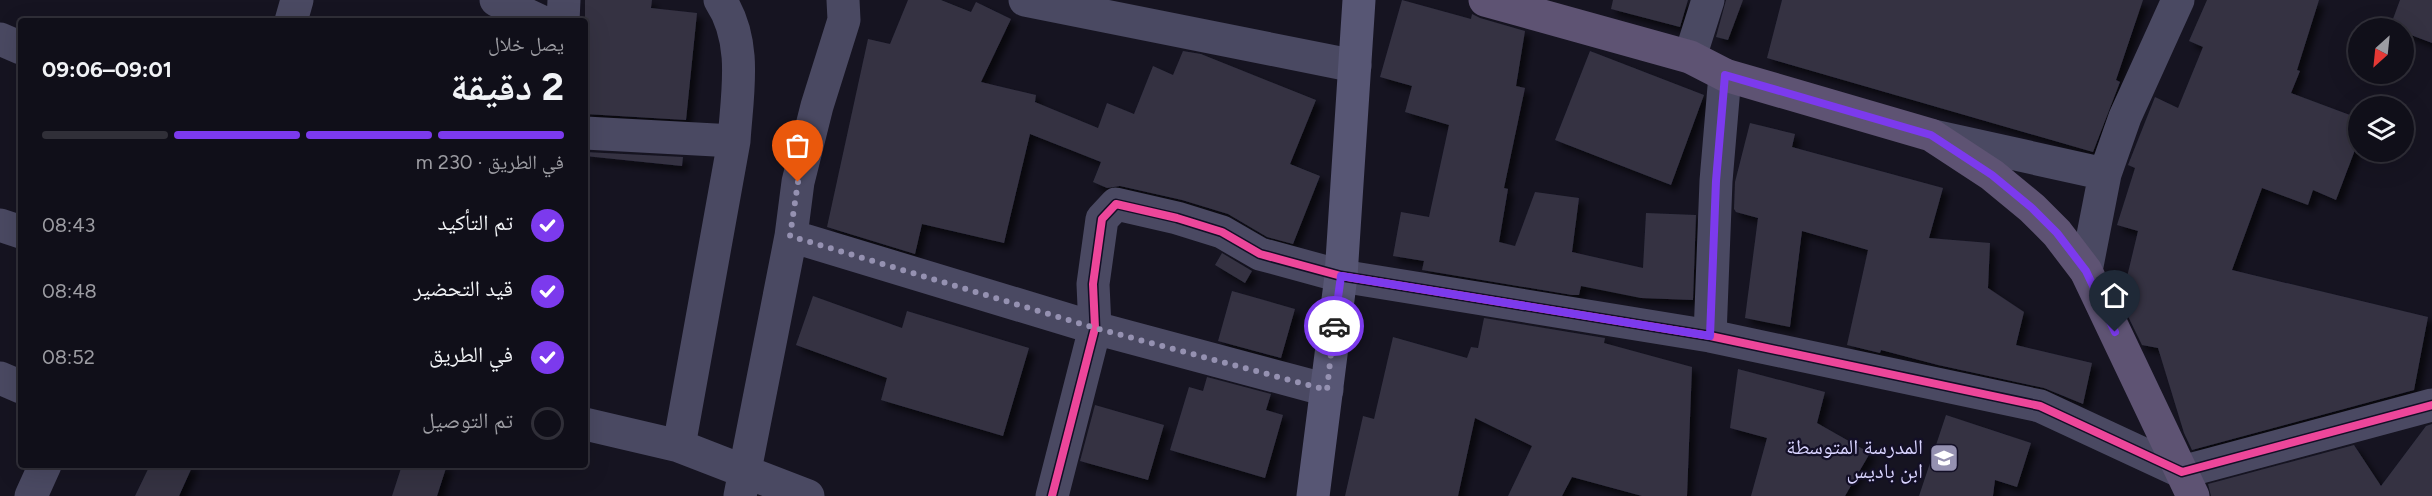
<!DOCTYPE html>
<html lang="ar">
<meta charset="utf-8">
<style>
:root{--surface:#100f19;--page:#1e1d26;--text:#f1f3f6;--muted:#9c9ca2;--line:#302f38;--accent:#7c3aed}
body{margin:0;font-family:Figtree,"Noto Naskh Arabic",sans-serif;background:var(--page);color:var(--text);direction:rtl;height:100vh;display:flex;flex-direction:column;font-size:22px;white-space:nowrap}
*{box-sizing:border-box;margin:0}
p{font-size:20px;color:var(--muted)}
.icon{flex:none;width:33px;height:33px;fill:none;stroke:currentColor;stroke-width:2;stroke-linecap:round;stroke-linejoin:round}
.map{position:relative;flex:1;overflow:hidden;direction:ltr}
.sheet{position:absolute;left:18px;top:18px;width:570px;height:450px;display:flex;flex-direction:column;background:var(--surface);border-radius:6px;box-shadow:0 6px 24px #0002,0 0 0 2px var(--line);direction:rtl}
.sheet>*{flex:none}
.needle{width:39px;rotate:207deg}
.fabs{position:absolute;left:2348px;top:18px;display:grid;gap:12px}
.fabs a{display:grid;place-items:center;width:66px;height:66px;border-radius:50%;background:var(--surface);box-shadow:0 6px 24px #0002,0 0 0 2px var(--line);font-size:30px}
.pin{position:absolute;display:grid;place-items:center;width:51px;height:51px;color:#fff;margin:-62px -26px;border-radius:50% 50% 50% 0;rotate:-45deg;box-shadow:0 0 6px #0007}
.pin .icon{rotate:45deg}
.courier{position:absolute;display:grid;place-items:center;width:60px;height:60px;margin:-30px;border:4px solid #7c3aed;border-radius:50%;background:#fff;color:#222;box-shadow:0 2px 8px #0007}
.headline em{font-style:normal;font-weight:700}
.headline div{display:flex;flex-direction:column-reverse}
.headline{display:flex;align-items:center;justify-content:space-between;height:102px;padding:0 24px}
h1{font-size:39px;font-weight:700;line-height:45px}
.bar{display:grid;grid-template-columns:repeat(4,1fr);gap:9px 6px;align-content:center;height:72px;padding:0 24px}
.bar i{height:8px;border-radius:4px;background:var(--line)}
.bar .selected{background:var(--accent)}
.bar p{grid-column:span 4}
ol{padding:0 24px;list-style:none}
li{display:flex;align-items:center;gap:18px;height:66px}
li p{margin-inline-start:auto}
li .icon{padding:6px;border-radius:50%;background:var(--accent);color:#fff;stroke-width:4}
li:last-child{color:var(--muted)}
li i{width:33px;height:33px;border:3px solid var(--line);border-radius:50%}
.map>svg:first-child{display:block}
.building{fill:#343243;filter:url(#shadow)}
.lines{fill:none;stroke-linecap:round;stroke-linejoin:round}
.street{stroke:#4a4962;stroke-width:33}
.secondary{stroke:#575674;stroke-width:33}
.primary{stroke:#5e5373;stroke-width:33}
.cycleway-casing{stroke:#130f26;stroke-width:11}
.cycleway{stroke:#ed469a;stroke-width:8}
.done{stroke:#9591b1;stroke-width:6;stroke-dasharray:0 10.8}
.route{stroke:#7c3aed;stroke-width:8}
.labels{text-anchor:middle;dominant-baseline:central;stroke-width:4.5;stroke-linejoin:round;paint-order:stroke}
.poi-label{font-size:21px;fill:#d9d4ff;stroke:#130f26;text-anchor:end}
</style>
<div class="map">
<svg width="2432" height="496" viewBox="0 0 2432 496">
<defs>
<filter id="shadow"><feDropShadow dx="5.5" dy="5.5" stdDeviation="3" flood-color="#0009"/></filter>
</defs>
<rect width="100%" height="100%" fill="#161421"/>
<path class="building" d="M585,0H652L651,8L697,13L686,120L585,114V60L588,34H585Z
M908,0H941L971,12L976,2L1011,19L981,82L1036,95L1035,102L1098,128L1107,103L1134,114L1153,66L1173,75L1183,51L1201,54L1316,100L1290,164L1320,176L1293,244L1267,237L1228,214L1182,200L1120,186L1107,188L1093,182L1101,162L1030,134L1004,243L922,224L915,254L827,227L868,39L890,44Z
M1402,0L1471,19L1472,14L1480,18L1525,31L1516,86L1525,88L1504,188L1508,189L1499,242L1515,246L1535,192L1579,198L1572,252L1643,268L1646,213L1696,215L1693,300L1641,298L1581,286L1579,295H1572L1422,270L1424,261L1393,256L1401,212L1429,217L1449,125L1405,112L1412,86L1380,77Z
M1613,0H1688L1680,27L1611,9Z
M1726,0H1743L1728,40L1716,37Z
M1782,0H2143L2116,80L2120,82L2093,152L1767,58Z
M2207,0H2319L2297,70L2300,71L2291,93L2358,118V142L2336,200L2313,190L2308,205L2262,188L2232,270L2428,317L2414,390L2192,450L2184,433L2158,348L2142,345L2121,302L2138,231L2117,225L2135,168L2128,165L2155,97L2178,108L2203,47L2189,41Z
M2400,0H2432V43L2403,32V28L2390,27Z
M1590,51L1704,95L1671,185L1555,140Z
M1750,123L1795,134L1792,147L1943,188L1929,238L1990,243L1988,288L2024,312L2016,345L2092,363L2083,404L2044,388L1938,365L1881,350L1880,353L1847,345L1868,250L1802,231L1790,327L1745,318L1758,218L1736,212L1734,209L1735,182Z
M585,152L683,157L682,166L585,156Z
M1222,253L1252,271L1245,283L1215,265Z
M1232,291L1295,309L1281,358L1218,341Z
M813,296L902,328L907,311L1029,348L1003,436L881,400L887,378L796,345Z
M1484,318L1605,338L1604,343L1692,367L1687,496H1642L1572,477L1562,496H1508L1532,446L1475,418L1458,496H1345L1363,416L1374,419L1393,337L1467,358L1471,347L1478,348Z
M1738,369L1825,392L1817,423L1870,453L1845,496H1751L1767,438L1730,428Z
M1207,377L1271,394L1266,410L1283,415L1265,478L1170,450L1189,387L1203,391Z
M1095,405L1164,425L1148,480L1080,461Z
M1946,415L2031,443L2017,487L1995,480L1993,496H1919Z
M2432,424V496H2211L2208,484L2354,445L2381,486L2426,426Z
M150,465H193L179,496H135Z
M402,465H447L437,496H392Z"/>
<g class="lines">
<path class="street" d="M496,0L540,21
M720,0C748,42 737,94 734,141
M1025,0L1355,66
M291,21L297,0
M563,21L564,0
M0,39L21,48
M1690,57L1708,0
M585,133L734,141L679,446
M1934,136L2105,174
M0,225L21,232
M791,236L1095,328L1327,390
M2086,271L2105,174L2125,117L2178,0
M1710,336L1716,181L1725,75
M0,378L21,387
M585,424L679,446L808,496
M31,496L45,465
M740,496L791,236L798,182L817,106L844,20L843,0
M1052,496L1095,328L1093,284L1102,219L1116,204L1177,218L1222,232L1260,254L1341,276L1710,336L2040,406L2182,472L2432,405"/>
<path class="secondary" d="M1313,496L1341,276L1359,0"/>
<path class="primary" d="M1485,0L1690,57L1725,75L1931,135L1992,175L2032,208L2057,233L2086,271L2193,496"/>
<g class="cycleway-casing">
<path id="cycleway" d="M1052,496L1095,328L1093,284L1102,219L1116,204L1177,218L1222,232L1260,254L1341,276L1710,336L2040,406L2182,472L2432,405"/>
</g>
<use href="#cycleway" class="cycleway"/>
</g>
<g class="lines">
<path class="done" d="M798,182L790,236L1095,328L1327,390L1334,326"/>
<path class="route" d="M1334,326L1341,276L1710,336L1716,181L1725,75L1931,135L1992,175L2032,208L2057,233L2086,271L2115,332"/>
</g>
<defs>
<g id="school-square" transform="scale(1.5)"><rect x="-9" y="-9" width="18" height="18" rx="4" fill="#9591b1" stroke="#130f26"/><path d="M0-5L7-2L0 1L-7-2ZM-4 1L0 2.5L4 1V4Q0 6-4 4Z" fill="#fff"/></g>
</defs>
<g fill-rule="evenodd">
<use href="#school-square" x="1944" y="458"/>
</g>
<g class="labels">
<g class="poi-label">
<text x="1923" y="446">المدرسة المتوسطة<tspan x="1923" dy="24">ابن باديس</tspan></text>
</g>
</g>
</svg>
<div class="fabs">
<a><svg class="needle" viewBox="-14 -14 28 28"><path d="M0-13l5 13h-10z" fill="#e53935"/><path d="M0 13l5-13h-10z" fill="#9c9ca2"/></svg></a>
<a><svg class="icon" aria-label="layers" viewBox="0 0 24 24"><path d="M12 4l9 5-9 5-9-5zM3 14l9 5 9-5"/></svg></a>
</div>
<div class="pin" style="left:798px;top:182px;background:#ea580c"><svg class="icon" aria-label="bag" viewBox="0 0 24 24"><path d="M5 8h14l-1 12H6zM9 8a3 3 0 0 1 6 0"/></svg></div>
<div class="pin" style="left:2115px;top:332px;background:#1f2937"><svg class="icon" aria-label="home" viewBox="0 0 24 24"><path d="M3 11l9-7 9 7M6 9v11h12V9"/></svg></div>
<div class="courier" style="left:1334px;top:326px"><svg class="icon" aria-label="car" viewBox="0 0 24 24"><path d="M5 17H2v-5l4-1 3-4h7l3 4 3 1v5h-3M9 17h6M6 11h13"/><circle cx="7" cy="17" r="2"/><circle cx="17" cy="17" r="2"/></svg></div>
<section class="sheet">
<div class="headline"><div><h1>2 دقيقة</h1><p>يصل خلال</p></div><em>09:01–09:06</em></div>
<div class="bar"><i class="selected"></i><i class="selected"></i><i class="selected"></i><i></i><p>في الطريق · 230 m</p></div>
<ol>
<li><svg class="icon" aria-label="check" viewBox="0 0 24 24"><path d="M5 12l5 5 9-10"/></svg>تم التأكيد<p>08:43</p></li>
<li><svg class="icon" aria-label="check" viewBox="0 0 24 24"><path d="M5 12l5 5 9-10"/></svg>قيد التحضير<p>08:48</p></li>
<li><svg class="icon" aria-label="check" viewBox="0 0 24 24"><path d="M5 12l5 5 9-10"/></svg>في الطريق<p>08:52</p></li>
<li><i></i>تم التوصيل</li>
</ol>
</section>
</div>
